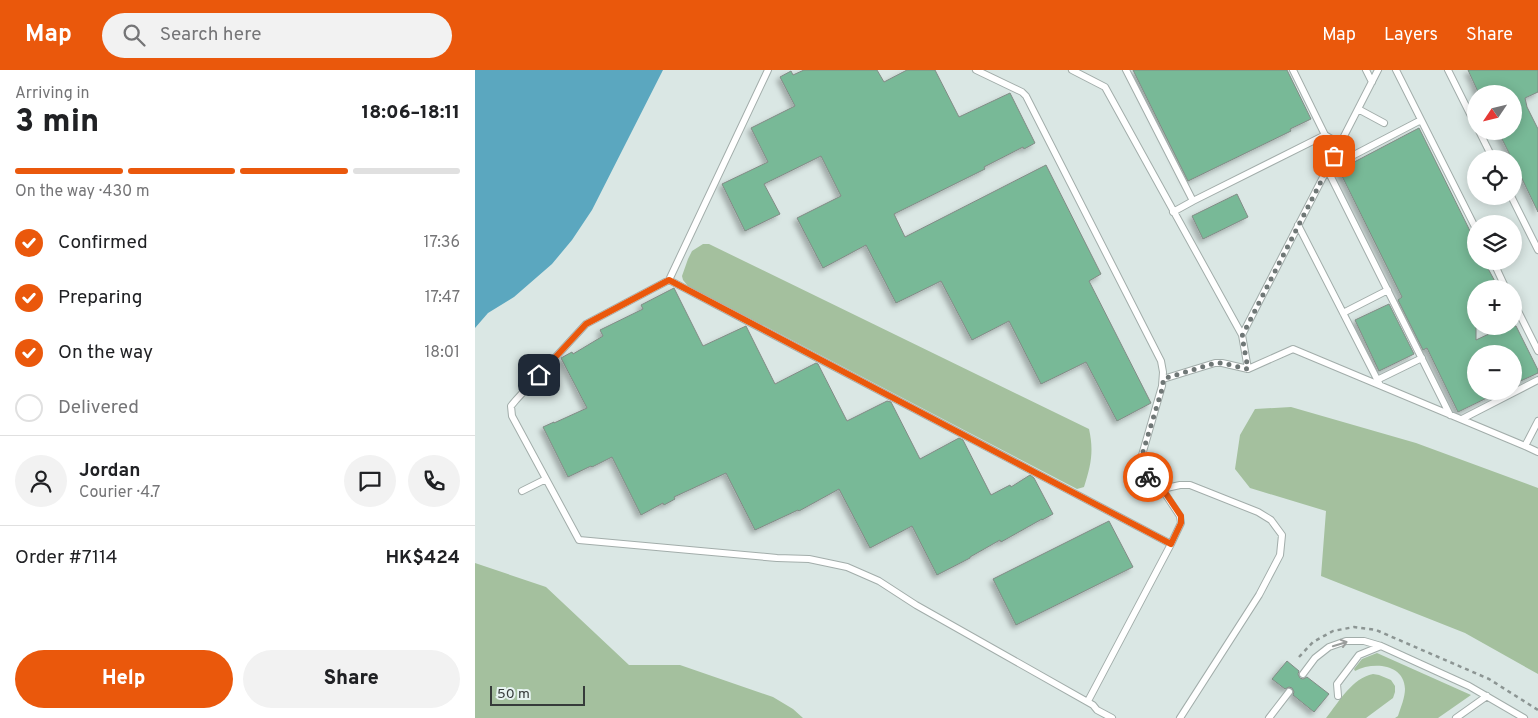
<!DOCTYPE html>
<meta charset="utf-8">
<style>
:root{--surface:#fff;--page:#f2f2f2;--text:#202124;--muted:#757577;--line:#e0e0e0;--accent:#ea580c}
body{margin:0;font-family:Overpass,sans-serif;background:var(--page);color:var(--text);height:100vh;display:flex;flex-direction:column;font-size:19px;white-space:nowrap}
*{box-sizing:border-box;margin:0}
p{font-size:16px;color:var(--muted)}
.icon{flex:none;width:28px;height:28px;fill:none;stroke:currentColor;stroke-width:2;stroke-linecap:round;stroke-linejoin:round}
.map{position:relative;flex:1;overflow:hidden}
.side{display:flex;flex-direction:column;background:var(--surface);width:475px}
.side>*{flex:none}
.needle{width:32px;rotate:235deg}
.buttons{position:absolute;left:992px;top:15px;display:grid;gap:10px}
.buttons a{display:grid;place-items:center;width:55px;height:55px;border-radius:50%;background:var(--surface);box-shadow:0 2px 12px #0003;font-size:25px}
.scale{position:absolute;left:15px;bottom:12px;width:95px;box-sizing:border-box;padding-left:5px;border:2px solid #363b3a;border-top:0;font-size:14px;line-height:18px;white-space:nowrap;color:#363b3a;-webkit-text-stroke:4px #e7f4f1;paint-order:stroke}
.pin{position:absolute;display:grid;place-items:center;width:42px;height:42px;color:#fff;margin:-21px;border-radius:10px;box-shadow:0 2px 8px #0006}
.courier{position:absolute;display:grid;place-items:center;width:50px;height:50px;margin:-25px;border:4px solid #ea580c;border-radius:50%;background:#fff;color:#222;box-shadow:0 1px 6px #0007}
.overview em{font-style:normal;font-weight:800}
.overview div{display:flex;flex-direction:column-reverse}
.overview{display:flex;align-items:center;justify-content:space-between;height:85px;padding:0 15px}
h1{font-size:32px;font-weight:800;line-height:38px}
.bar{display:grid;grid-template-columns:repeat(4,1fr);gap:8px 5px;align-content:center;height:60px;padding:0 15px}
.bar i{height:6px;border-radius:4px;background:var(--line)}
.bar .on{background:var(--accent)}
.bar p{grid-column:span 4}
.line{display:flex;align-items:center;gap:12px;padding:0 15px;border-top:1px solid var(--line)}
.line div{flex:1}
.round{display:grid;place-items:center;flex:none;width:52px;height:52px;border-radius:26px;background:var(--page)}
ol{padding:0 15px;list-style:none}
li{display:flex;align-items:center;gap:15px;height:55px}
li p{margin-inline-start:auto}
li .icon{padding:5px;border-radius:50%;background:var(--accent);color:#fff;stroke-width:4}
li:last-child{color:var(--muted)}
li i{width:28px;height:28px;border:2px solid var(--line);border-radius:50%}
.action{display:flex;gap:10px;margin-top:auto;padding:10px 15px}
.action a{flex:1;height:58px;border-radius:30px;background:var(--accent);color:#fff;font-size:20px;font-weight:800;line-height:58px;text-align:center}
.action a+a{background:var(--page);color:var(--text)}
header{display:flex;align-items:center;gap:30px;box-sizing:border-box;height:70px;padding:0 25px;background:var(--accent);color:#fff}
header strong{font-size:24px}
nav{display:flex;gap:28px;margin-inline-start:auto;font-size:18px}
.search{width:350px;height:45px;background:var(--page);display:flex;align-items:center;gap:12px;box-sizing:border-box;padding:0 18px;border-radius:28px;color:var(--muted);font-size:19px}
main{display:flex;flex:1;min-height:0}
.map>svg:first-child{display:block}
.green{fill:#a4c09e}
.water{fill:#5ba7bf}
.building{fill:#78b997;stroke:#828b86;filter:url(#shadow)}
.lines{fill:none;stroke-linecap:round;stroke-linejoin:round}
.lane-casing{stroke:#a2adaa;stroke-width:8}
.path{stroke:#8c9593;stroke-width:2.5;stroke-dasharray:4 4;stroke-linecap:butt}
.lane{stroke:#fff;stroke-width:6}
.oneway{stroke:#9a9d9c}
.done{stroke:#6f7776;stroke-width:5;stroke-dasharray:0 9}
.route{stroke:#ea580c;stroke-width:6}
</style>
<header>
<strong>Map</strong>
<div class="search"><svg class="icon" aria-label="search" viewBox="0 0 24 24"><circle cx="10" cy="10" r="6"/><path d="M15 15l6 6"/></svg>Search here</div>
<nav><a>Map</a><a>Layers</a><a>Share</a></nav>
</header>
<main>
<section class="side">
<div class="overview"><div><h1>3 min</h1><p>Arriving in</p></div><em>18:06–18:11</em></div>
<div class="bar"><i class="on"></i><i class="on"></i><i class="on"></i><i></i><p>On the way · 430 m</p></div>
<ol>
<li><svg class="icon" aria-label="check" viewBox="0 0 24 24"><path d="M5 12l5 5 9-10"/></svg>Confirmed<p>17:36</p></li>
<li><svg class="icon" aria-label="check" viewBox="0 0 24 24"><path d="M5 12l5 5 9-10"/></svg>Preparing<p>17:47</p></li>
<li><svg class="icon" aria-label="check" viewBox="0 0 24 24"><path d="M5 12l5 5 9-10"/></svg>On the way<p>18:01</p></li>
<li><i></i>Delivered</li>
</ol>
<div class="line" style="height:90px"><a class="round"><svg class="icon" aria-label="person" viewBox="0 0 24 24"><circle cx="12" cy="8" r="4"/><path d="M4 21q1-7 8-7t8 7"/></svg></a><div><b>Jordan</b><p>Courier · 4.7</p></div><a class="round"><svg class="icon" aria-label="chat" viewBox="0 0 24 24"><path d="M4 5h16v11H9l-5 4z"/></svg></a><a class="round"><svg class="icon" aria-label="phone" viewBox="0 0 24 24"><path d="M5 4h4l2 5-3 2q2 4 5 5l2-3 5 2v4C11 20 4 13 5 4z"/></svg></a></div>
<div class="line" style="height:65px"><div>Order #7114</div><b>HK$424</b></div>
<div class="action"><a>Help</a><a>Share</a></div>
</section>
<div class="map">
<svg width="1063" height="648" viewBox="0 0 1063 648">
<defs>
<filter id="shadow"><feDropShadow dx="-3.5" dy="3.5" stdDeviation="2.5" flood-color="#0004"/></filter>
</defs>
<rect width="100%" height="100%" fill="#dae7e4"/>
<path class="green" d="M228,174H234L614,359C619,381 616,395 609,417L602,419L213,216L208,210L207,206L213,189L217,181Z
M816,337L941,373L1063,418V604L990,563L846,506L851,441L775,418L760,399L765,365L780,339Z
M0,493L71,517L154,595H205L298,627L318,639L328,648H0Z
M902,583L996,625L963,648H920L923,646C926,637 930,627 930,619C929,593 897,592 880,601L879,599L887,589Z
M898,604L904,605L916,610L920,616V622L918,628L891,648H851C864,632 877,608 898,604Z"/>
<path class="water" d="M0,0H188L117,140L97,170L77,194L39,227L13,243L0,258Z"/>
<path class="building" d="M329,0H402L409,12L432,0H460L484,47L535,23L560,73L549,79L548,77L509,97L510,99L419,144L430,167L571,95L626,204L614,211L676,333L642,351L611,292L566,314L534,251L497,270L466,211L421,233L391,175L348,198L322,148L366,126L346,86L289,114L305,144L270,161L247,114L293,92L276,58L320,36L305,7L316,1L318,5Z
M658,0H812L836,49L815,59L816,61L713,111Z
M993,0H1063V22L1050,28L1052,37L1063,59V142L1039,92V89H1037L1023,61H1039V24H1004Z
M944,58L1001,173V191H1009L1024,219H1001V270L1031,256H1041L1063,300V303L1039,314V284H1001V321H1026L983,342L952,278L948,280L923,230L927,227L864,100Z
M762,124L773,147L728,169L717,146Z
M199,218L228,276L271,256L300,314L341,293L343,294L372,351L412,331L416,332L445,389L484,368L488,370L516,425L535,415L536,417L555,405L559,408L578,444L567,450V449L526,472L525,470L495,487V488L462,505L437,456L395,478L364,419L324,441L323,440L280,460L251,403L199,427L200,429L189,435L188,433L166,445L137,387L117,397L116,396L93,407L68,357L79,352V353L112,338L86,288L97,282L98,284L128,266L125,260L168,239L166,235Z
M914,234L939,284L904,301L880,250Z
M634,451L658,497L541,555L518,509Z
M812,591L824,601L823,604L825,608L828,609L832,607L854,624L839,642L818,625L819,622L817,618L814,617L810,619L797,609Z"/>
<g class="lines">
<g class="lane-casing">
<path id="lane" d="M293,0L194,210L111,254L41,330L36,336L37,346L104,470L302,488L334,489L372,497L404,511L441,535L618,635L622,640L637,648
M501,0L547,22L551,26L686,291L688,302L687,316L667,385L668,398L681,417L687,419L705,415H715L783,442L796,450L807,465L805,485L784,525L705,648
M597,0L630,17L767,265
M651,0L718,131L850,65L818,0
M891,0L897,12
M921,0L1001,159
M973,0L1001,56
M883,39L909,53
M946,50L852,99L975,345
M1004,61L1018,89
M850,65L865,74
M1036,126L1063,180
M698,142L718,131
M823,155L905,315
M1018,191L1031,219
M194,210L696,474L613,631
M1039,233L1063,281
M868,243L913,220
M773,299L767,265L903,0
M688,309L740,293H747L773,299L818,279L1050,376L1063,382
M902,310L947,288
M987,349L1063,310
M1050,376L1063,351
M687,419L705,446L706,453L696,474
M47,421L71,409
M828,604L840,588L854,577L871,571H889L906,576L994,616L1049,648
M863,626L862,614L884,585L906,576
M794,648L814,622
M981,648L1012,626"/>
</g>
<path class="path" d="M824,587L838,572L858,561L879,557L901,560L1014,609L1063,640"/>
<use href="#lane" class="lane"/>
</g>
<defs><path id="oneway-shaft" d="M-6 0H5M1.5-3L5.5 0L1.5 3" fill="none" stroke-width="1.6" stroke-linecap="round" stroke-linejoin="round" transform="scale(1.25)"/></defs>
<use class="oneway" href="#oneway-shaft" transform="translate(865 574) rotate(-17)"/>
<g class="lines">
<path class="done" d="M673,407L668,398L667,385L688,316V309L740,293H747L773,299L767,266L859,86"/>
<path class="route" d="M64,305L111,254L194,210L696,474L706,453V446L687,418L681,417L673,407"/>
</g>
</svg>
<div class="buttons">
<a><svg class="needle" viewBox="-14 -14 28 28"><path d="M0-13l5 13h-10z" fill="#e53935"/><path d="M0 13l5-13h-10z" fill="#757577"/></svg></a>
<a><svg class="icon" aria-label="locate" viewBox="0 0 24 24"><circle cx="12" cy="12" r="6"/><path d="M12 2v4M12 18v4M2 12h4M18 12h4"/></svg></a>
<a><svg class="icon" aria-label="layers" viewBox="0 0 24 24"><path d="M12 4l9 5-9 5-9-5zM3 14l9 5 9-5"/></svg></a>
<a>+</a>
<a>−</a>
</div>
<div class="scale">50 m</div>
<div class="pin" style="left:859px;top:86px;background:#ea580c"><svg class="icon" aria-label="bag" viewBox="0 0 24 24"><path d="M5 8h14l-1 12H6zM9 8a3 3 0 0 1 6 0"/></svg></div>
<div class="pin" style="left:64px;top:305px;background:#1f2937"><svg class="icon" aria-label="home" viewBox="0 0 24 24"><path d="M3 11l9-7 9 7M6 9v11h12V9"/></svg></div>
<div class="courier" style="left:673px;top:407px"><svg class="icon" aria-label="bike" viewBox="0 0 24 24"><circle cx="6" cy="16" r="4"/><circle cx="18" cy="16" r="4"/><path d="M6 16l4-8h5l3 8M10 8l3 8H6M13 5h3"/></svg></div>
</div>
</main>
